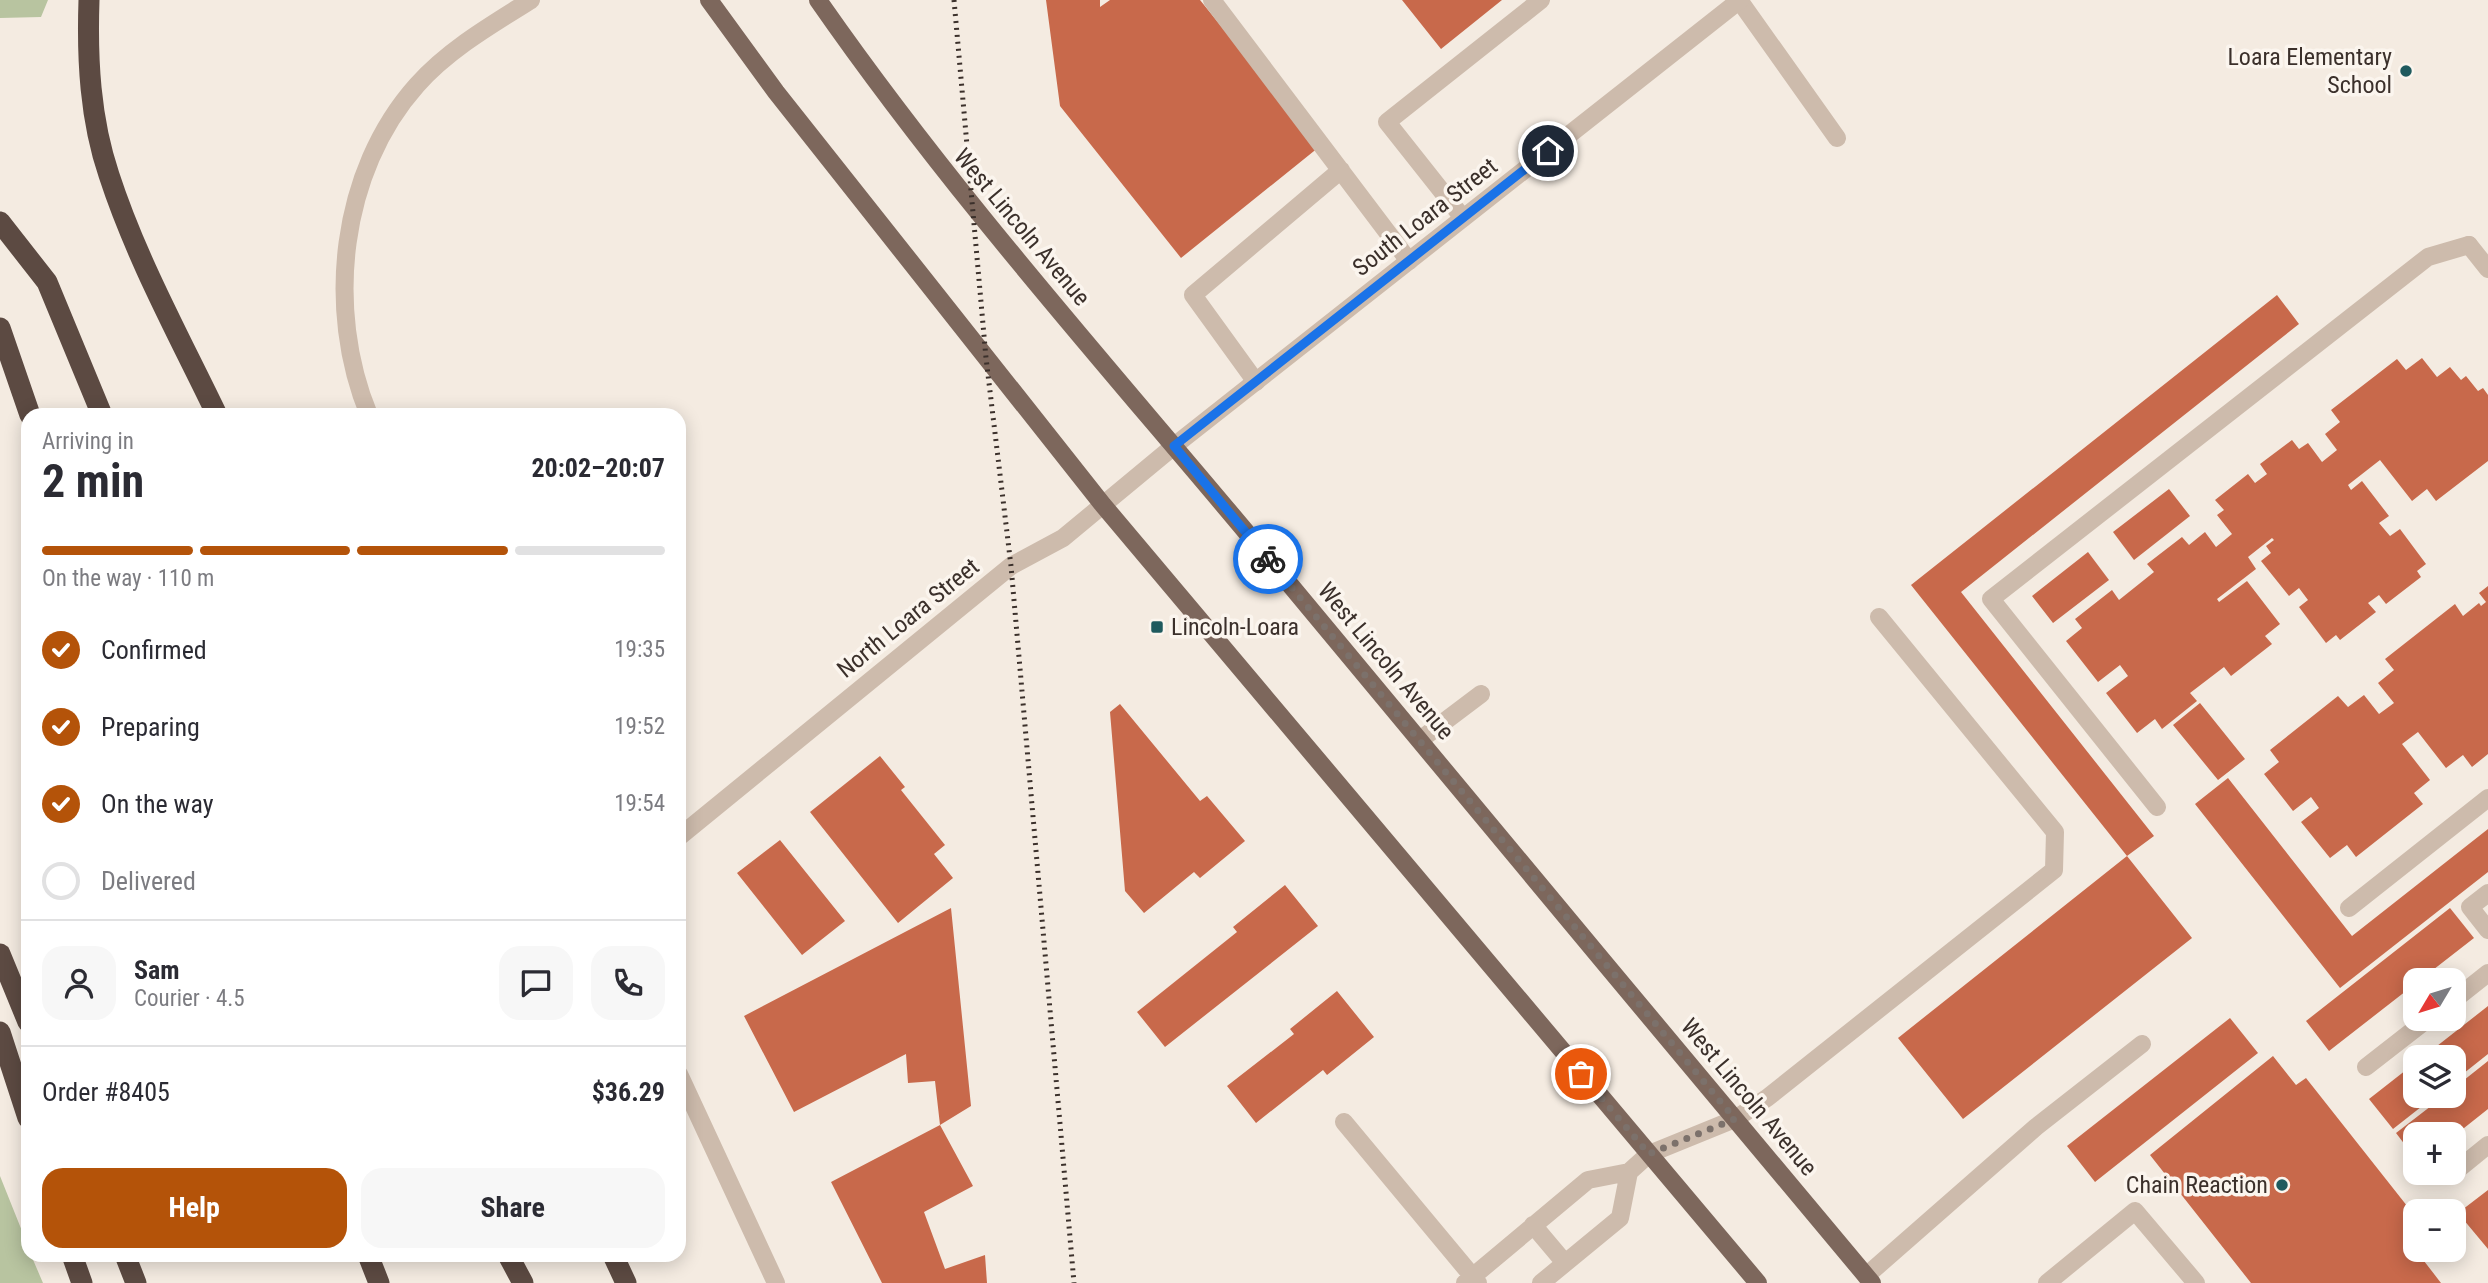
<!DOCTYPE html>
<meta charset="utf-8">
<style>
:root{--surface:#fff;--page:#f7f7f7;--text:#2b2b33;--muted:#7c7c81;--line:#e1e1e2;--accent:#b45309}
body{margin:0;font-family:"Roboto Condensed",sans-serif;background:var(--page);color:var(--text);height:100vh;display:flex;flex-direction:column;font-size:26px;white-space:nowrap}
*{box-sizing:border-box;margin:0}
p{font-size:23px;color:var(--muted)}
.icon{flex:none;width:38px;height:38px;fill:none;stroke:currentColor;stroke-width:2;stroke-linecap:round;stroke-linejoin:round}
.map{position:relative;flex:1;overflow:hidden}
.panel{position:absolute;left:21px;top:408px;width:665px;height:854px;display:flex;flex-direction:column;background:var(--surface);border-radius:21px;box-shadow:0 4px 18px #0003}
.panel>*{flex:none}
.needle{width:46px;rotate:232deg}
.tools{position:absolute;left:2403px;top:968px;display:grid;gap:14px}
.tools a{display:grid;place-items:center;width:63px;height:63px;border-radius:14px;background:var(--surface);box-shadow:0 4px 18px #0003;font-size:35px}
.pin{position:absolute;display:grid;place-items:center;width:60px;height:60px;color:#fff;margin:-30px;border:4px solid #fff;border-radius:50%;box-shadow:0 2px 7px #0007}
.courier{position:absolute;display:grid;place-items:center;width:70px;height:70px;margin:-35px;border:5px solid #1a73e8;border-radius:50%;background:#fff;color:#222;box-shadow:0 2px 9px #0007}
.headline em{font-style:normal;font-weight:700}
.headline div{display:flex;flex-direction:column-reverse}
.headline{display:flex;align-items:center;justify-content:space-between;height:119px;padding:0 21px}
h1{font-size:46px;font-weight:700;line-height:52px}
.bar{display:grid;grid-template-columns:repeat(4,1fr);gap:10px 7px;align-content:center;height:84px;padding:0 21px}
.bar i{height:9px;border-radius:5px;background:var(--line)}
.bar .on{background:var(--accent)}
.bar p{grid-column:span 4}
.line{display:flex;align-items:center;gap:18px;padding:0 21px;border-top:2px solid var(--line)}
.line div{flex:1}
.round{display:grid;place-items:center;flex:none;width:74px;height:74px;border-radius:21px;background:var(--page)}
ol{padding:0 21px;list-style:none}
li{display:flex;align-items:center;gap:21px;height:77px}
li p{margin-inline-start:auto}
li .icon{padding:7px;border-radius:50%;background:var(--accent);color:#fff;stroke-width:4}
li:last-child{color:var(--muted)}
li i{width:38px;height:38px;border:4px solid var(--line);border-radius:50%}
.action{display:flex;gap:14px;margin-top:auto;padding:14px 21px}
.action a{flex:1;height:80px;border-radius:21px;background:var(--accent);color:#fff;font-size:28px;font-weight:700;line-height:80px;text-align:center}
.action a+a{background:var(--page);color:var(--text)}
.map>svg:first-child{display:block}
.green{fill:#b8c4a0}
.building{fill:#c8694b}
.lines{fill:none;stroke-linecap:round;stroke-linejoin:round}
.service{stroke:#cdbbac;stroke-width:18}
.minor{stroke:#cdbbac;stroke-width:18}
.tertiary{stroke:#cdbbac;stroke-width:18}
.primary{stroke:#7d675c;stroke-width:18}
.motorway{stroke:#5c4a42;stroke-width:21}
.rail{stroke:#3b302b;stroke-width:5;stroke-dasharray:2 5;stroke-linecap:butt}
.done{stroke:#7c716b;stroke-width:7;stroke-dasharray:0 12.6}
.route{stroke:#1a73e8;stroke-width:9}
.poi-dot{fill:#1f5a5e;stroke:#fbf5ee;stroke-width:2.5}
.labels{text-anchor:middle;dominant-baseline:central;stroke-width:7;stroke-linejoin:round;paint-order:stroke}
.poi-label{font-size:24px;fill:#3b302b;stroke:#fbf5ee;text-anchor:end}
.street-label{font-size:24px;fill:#3b302b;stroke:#fbf5ee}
</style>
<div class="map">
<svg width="2488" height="1283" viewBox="0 0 2488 1283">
<rect width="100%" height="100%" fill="#f4ebe1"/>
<path class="green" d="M0,0H48L41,17L0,18Z
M0,1176L28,1246V1255H31L43,1283H0Z"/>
<path class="building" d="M1046,0H1100V7L1110,0H1200L1319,147L1181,258L1060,106Z
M1402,0H1502L1441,49Z
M2277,295L2299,324L1961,592L2154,836L2127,856L1911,585Z
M2422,358L2437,377L2450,367L2461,380L2466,376L2478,391L2483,388L2488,395V461L2436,501L2427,489L2412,501L2380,460L2348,485L2351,490L2362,481L2389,516L2379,523L2390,536L2400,529L2426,564L2417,571L2421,577L2386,604L2379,595L2368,603L2376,612L2340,640L2336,635L2326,643L2299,607L2308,600L2299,588L2289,596L2261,561L2271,553L2266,546L2274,540L2272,538L2248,557L2256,569L2217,599L2219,602L2247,581L2280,624L2265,636L2272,644L2231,676L2224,667L2190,693L2197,701L2162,729L2155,719L2137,733L2106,693L2128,676L2120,665L2098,682L2066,641L2082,628L2075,619L2112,590L2119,600L2154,572L2147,564L2182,537L2189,545L2205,532L2216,547L2232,534L2217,515L2224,510L2215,500L2248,474L2255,483L2267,474L2260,464L2292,440L2299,449L2308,443L2322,462L2337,450L2325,434L2340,422L2331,410L2397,359L2406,370Z
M2169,489L2190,516L2134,560L2113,532Z
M2088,552L2109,580L2053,623L2032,596Z
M2488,586V754L2472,767L2463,755L2446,768L2418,732L2402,744L2430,780L2414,793L2423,804L2356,857L2347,845L2330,858L2301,822L2319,808L2311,797L2293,811L2264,774L2279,762L2270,750L2338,696L2348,707L2364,695L2379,714L2394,703L2378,683L2394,670L2385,659L2455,604L2463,616L2479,603L2481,606L2486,602L2479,593Z
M2200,703L2245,759L2218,780L2173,725Z
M1120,704L1200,801L1207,796L1245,841L1200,878L1194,872L1144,913L1125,891L1110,712Z
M880,756L905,787L901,790L945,845L934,854L953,878L898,923L810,812Z
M2228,778L2352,936L2488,829V872L2340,988L2195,804Z
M780,840L845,921L802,955L737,873Z
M2127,856L2192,938L1963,1119L1898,1038Z
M1285,885L1318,926L1165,1047L1137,1012L1237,932L1233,927Z
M951,908L971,1106L940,1125L935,1081L908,1083L906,1054L794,1112L744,1016Z
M2450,908L2474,938L2420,980H2415V984L2329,1051L2306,1021Z
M1337,991L1374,1037L1327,1075L1323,1070L1256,1123L1227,1086L1294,1034L1290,1029Z
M2488,1006V1054L2454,1081V1057H2423Z
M2230,1018L2258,1053L2095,1182L2067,1146Z
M2273,1056L2296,1085L2306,1078L2415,1216L2414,1248L2441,1283H2251L2150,1155Z
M2488,1061V1109L2454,1136V1134H2415V1158L2396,1133L2444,1096H2454V1088Z
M2415,1063V1096H2435L2393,1129L2369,1099Z
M940,1125L973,1186L924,1212L945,1269L985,1255L987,1283H882L831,1182Z
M2488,1190V1249L2458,1213Z"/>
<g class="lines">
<path class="service" d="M1212,0L1409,261
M1739,0L1837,138
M1463,218L1387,122L1541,0
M1256,382L1193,295L1341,170
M1420,740L1481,694
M2157,807L1991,599L2428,257L2469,245
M2488,893L2470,907L2488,930
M2349,908L2488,798
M2454,1000L2488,973
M2366,1067L2429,1018
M1344,1122L1478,1283
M2451,1175L2488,1145
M1533,1225L1565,1263
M1866,1276L2036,1127L2142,1044
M1465,1283L1588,1180L1629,1172L1649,1154L1735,1119L1767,1098L2054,870L2055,832L1879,617
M1541,1283L1620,1218L1629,1172
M2047,1283L2135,1211L2196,1283"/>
<path class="minor" d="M2469,245L2488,269
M369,415C325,309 340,171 417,85C448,50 491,25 531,0
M679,837L1011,566L1063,538L1174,446
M679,1074L776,1283"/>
<path class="tertiary" d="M1174,446L1740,0"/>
<path class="primary" d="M709,0L776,92L1103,505L1758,1283
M818,0C950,190 1104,362 1252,539C1459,787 1664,1036 1872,1283"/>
<path class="motorway" d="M89,0C87,59 90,119 109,175C136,258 179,336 217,415
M0,222L47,282L102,415
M0,328L30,415
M0,954L28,1022
M0,1032L28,1118
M72,1255L82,1283
M125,1255L136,1283
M368,1255L379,1283
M508,1255L523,1283
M613,1255L626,1283"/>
<path class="rail" d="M954,0L986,358L1011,566L1074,1283"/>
</g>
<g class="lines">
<path class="done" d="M1268,559L1735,1119L1649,1154L1581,1074"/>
<path class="route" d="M1268,559L1174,446L1548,151"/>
</g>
<g class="poi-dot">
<circle cx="2406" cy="71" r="7"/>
<rect x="1150" y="620" width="14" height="14" rx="3.5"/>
<circle cx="2282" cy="1185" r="7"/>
</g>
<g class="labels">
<g class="poi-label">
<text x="2392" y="57">Loara Elementary<tspan x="2392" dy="28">School</tspan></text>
<text x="1171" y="627" text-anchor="start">Lincoln-Loara</text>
<text x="2268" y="1185">Chain Reaction</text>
</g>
<g class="street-label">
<text transform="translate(1425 217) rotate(-38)">South Loara Street</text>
<text transform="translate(1022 227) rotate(50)">West Lincoln Avenue</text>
<text transform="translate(908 618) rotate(-39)">North Loara Street</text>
<text transform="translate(1386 661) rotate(50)">West Lincoln Avenue</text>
<text transform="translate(1749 1097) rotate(50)">West Lincoln Avenue</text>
</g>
</g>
</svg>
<div class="tools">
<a><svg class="needle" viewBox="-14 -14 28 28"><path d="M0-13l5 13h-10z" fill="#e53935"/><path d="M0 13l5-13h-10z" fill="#7c7c81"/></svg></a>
<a><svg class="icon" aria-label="layers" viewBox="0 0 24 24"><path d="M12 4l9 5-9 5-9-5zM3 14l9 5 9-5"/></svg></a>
<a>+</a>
<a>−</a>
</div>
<div class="pin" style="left:1581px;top:1074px;background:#ea580c"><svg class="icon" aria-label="bag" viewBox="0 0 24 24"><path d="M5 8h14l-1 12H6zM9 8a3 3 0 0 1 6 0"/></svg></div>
<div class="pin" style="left:1548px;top:151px;background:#1f2937"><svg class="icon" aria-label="home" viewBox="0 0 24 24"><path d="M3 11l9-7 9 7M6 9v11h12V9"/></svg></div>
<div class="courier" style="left:1268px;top:559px"><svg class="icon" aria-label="bike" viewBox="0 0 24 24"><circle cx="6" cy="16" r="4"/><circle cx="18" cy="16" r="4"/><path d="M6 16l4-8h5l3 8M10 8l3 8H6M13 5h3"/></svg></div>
<section class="panel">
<div class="headline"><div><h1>2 min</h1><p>Arriving in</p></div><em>20:02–20:07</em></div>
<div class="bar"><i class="on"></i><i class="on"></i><i class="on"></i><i></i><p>On the way · 110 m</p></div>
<ol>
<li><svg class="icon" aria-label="check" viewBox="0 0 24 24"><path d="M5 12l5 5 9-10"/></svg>Confirmed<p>19:35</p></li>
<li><svg class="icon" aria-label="check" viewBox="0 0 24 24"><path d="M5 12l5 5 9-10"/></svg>Preparing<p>19:52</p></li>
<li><svg class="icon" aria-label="check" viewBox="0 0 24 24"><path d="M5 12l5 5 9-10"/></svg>On the way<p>19:54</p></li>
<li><i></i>Delivered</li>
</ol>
<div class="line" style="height:126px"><a class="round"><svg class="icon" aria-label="person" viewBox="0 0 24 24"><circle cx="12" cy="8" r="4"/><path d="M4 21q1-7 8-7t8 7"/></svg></a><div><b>Sam</b><p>Courier · 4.5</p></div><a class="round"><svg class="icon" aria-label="chat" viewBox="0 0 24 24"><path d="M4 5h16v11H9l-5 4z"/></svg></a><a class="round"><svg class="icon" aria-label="phone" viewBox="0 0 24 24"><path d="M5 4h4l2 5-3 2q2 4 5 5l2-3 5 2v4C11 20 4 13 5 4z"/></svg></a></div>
<div class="line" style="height:91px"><div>Order #8405</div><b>$36.29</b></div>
<div class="action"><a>Help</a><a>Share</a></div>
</section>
</div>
